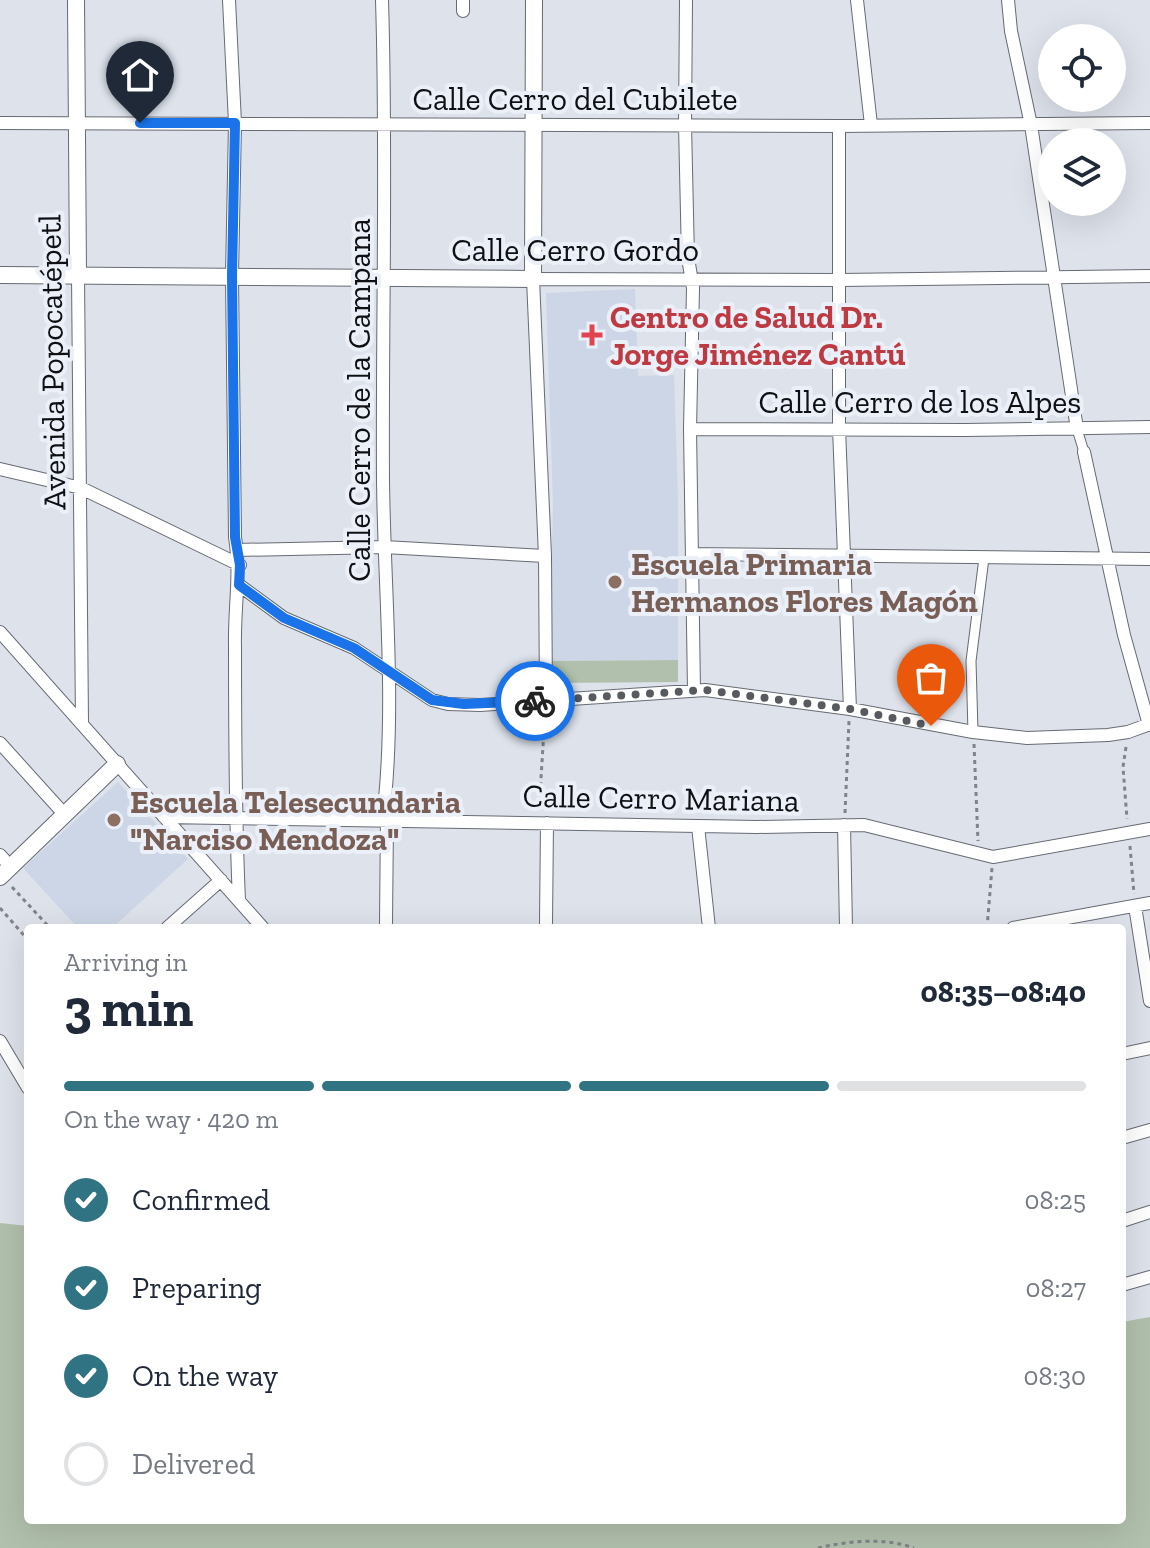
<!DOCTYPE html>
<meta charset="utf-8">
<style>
:root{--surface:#fff;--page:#f6f6f7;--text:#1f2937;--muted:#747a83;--line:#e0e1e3;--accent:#307483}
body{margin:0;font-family:"Zilla Slab",serif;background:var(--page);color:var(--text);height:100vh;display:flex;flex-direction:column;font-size:30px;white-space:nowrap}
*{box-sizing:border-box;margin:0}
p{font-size:26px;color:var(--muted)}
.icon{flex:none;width:44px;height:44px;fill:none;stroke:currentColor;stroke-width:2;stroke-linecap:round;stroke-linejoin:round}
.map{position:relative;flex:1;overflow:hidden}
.drawer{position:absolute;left:24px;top:924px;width:1102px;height:600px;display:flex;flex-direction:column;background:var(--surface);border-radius:8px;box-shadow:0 8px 32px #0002}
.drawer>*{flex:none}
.controls{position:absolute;left:1038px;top:24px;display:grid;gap:16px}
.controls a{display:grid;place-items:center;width:88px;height:88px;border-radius:50%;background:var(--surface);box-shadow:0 8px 32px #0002;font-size:40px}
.pin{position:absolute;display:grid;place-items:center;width:68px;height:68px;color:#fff;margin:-82px -34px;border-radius:50% 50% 50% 0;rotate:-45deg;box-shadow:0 0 8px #0007}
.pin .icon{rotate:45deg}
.courier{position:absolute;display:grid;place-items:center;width:80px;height:80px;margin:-40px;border:6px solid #1a73e8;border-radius:50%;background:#fff;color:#222;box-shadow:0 2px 10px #0007}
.headline em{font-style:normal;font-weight:700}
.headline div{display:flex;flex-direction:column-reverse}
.headline{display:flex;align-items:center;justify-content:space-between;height:136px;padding:0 40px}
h1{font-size:52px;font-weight:700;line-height:60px}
.bar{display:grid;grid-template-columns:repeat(4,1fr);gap:12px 8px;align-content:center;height:96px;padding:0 40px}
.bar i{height:10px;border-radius:6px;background:var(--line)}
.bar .current{background:var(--accent)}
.bar p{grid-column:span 4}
ol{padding:0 40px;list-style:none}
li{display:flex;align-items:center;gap:24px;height:88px}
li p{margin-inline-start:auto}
li .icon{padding:8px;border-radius:50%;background:var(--accent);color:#fff;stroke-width:4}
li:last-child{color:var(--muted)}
li i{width:44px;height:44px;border:4px solid var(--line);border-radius:50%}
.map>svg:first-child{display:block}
.built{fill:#cdd6e6}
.green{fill:#b1c0ac}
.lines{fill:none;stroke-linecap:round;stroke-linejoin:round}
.pedestrian-casing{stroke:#666b73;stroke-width:11}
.minor-casing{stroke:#666b73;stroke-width:14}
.tertiary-casing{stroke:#666b73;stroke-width:18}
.path{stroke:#808389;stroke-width:3;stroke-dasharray:4 4;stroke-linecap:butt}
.pedestrian{stroke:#fff;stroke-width:9}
.minor{stroke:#fff;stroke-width:12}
.tertiary{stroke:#fff;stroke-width:16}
.done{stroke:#575a5f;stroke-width:8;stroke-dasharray:0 14.4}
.route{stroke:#1a73e8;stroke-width:10}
.health-dot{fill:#e0444e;stroke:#eaeff8;stroke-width:3}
.education-dot{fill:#8d6e63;stroke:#eaeff8;stroke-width:3}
.labels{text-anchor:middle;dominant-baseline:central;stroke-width:8;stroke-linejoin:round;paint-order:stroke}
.street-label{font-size:32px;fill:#0f1013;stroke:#eaeff8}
.health-label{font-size:32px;font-weight:bold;fill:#be3a42;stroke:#eaeff8;text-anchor:start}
.education-label{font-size:32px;font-weight:bold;fill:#785e54;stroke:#eaeff8;text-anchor:start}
</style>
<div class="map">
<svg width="1150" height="1548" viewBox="0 0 1150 1548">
<rect width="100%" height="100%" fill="#dde2eb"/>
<path class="built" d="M635,289L638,376L674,375L678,500V660L549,661L553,505L546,293Z
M118,782L188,859L112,928H78L23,868Z"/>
<path class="green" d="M678,660V682L549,683V661Z
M0,1223L28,1226V1520H1122V1322L1150,1317V1548H0Z"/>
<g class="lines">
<g class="pedestrian-casing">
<path id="pedestrian" d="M1077,429L1084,452
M973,732L971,661L984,558"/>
</g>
<g class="minor-casing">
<path id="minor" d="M229,0L235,123L232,276L235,537C241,575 234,609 235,647C235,731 235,815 239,900
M382,0C387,159 382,319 383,479C384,586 395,692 385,799
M463,0V11
M686,0L685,125L688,258L693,288L690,429L694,690
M857,0L871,125
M1008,0L1011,31L1031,125L1077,429
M0,123L839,126L1150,123
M839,126V428L850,709
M78,275L82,722
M690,429L965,430L1150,427
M1084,452L1124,635L1149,725
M0,469L81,488L240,565
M237,550L384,547L545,556
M692,554L1150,559
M239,585L284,618L354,648L432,700L448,704L480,705L705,690L850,709L973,732L1027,738L1108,735L1128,732L1150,724
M0,632L263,928
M546,701L545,556L533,279L840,280L1150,276
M0,743L65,815
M164,817L757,827L864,825L993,857L1150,829
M844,825L846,928
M698,826L709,928
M0,855L10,866
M1135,906L1150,1001
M386,923L387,819
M546,923L547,823
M167,928L221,880
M1013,928L1150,903
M0,1041L28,1088
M1122,1054L1150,1048
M1122,1138L1150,1130
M1122,1221L1150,1212
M1122,1285L1150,1277"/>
</g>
<g class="tertiary-casing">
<path id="tertiary" d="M76,0L78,275
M0,275L533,279L534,0
M0,877L117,764"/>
</g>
<path class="path" d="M974,744L978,841
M1126,747L1123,767L1127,819
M539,810L545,714
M845,813L849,721
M1130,846L1134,894
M12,887L50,928
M0,908L28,940
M987,928L992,868
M818,1548C849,1541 883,1537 914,1548"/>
<use href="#pedestrian" class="pedestrian"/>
<use href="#minor" class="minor"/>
<use href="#tertiary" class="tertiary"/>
</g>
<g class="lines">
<path class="done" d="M535,701L705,690L850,709L931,726"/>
<path class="route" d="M140,123H235L232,276L235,537L240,565L239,585L284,618L354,648L432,700L464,704L535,701"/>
</g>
<path class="health-dot" d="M588 323h8v8h8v8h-8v8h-8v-8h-8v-8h8z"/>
<g class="education-dot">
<circle cx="615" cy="582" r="8"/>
<circle cx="114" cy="820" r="8"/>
</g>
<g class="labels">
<g class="street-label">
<text x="575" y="99">Calle Cerro del Cubilete</text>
<text x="575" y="250">Calle Cerro Gordo</text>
<text transform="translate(52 362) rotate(-91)">Avenida Popocatépetl</text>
<text transform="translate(359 400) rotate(-90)">Calle Cerro de la Campana</text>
<text x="920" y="402">Calle Cerro de los Alpes</text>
<text transform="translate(661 798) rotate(1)">Calle Cerro Mariana</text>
</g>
<g class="health-label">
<text x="610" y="317">Centro de Salud Dr.<tspan x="610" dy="37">Jorge Jiménez Cantú</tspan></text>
</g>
<g class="education-label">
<text x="631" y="564">Escuela Primaria<tspan x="631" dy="37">Hermanos Flores Magón</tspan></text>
<text x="130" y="802">Escuela Telesecundaria<tspan x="130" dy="37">"Narciso Mendoza"</tspan></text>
</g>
</g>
</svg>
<div class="controls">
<a><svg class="icon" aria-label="locate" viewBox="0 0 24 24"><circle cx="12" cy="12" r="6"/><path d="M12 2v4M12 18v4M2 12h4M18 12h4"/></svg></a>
<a><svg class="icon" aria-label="layers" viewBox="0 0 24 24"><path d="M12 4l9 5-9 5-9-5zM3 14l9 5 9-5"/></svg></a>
</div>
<div class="pin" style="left:931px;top:726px;background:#ea580c"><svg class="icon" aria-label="bag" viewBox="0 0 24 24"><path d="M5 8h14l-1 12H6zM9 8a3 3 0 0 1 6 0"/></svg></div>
<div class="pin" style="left:140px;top:123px;background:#1f2937"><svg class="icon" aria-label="home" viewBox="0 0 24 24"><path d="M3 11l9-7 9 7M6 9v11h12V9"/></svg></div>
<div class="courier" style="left:535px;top:701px"><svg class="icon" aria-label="bike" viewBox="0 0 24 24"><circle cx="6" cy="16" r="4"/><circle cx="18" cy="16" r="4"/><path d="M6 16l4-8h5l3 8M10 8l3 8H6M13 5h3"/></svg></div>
<section class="drawer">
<div class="headline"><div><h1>3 min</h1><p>Arriving in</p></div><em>08:35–08:40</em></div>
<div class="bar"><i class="current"></i><i class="current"></i><i class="current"></i><i></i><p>On the way · 420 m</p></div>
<ol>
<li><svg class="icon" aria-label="check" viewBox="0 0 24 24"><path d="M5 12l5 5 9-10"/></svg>Confirmed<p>08:25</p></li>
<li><svg class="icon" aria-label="check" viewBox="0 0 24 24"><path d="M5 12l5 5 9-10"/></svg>Preparing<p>08:27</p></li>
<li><svg class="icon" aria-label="check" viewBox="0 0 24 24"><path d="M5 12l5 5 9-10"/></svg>On the way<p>08:30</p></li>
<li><i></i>Delivered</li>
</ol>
</section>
</div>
